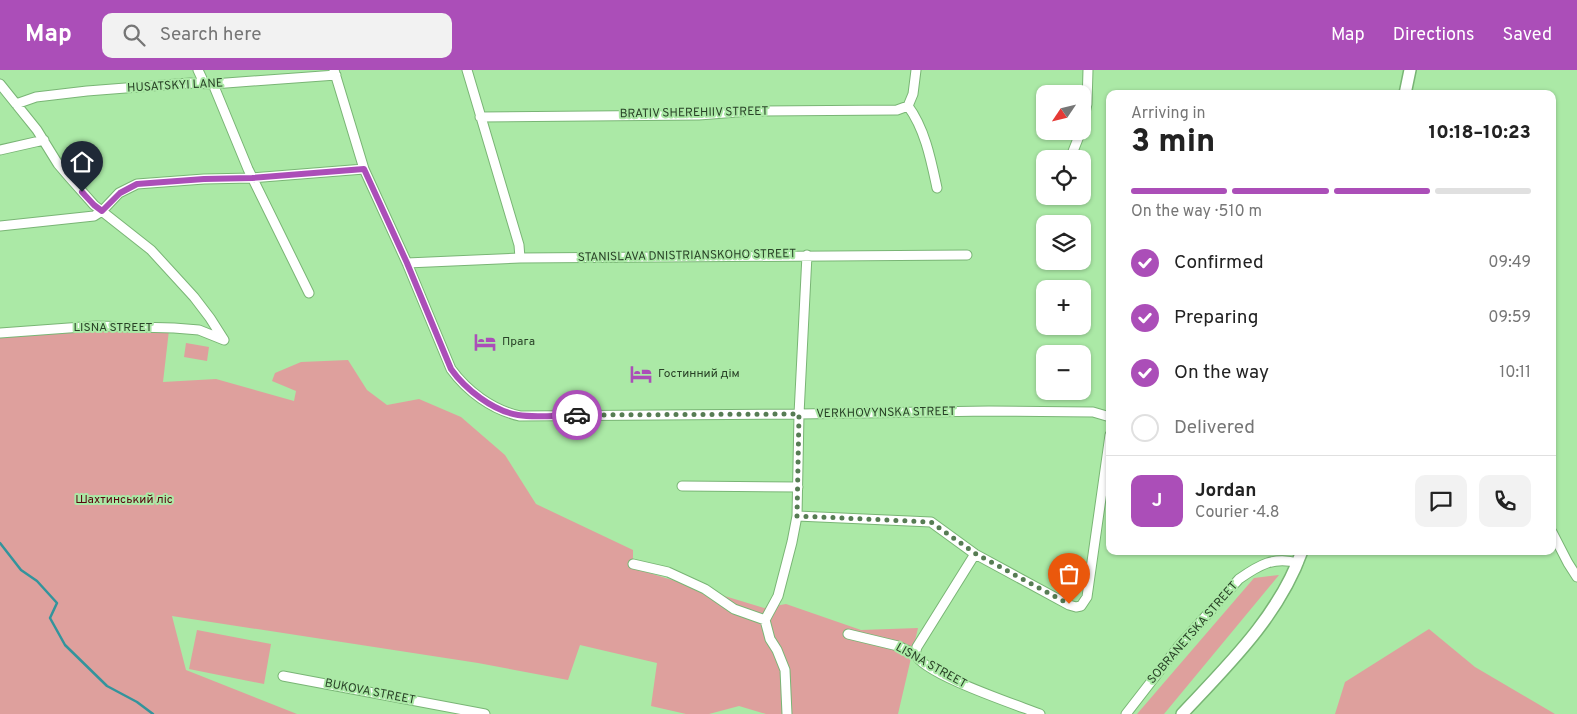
<!DOCTYPE html>
<meta charset="utf-8">
<style>
:root{--surface:#fff;--page:#f2f2f2;--text:#222;--muted:#767676;--line:#e0e0e0;--accent:#ab4eb8}
body{margin:0;font-family:Overpass,sans-serif;background:var(--page);color:var(--text);height:100vh;display:flex;flex-direction:column;font-size:19px;white-space:nowrap}
*{box-sizing:border-box;margin:0}
p{font-size:16px;color:var(--muted)}
.icon{flex:none;width:28px;height:28px;fill:none;stroke:currentColor;stroke-width:2;stroke-linecap:round;stroke-linejoin:round}
.map{position:relative;flex:1;overflow:hidden}
.details{position:absolute;left:1106px;top:20px;width:450px;height:465px;display:flex;flex-direction:column;background:var(--surface);border-radius:10px;box-shadow:0 1px 4px #0004}
.details>*{flex:none}
.needle{width:32px;rotate:235deg}
.buttons{position:absolute;left:1036px;top:15px;display:grid;gap:10px}
.buttons a{display:grid;place-items:center;width:55px;height:55px;border-radius:10px;background:var(--surface);box-shadow:0 1px 4px #0004;font-size:25px}
.pin{position:absolute;display:grid;place-items:center;width:42px;height:42px;color:#fff;margin:-51px -21px;border-radius:50% 50% 50% 0;rotate:-45deg;box-shadow:0 0 5px #0007}
.pin .icon{rotate:45deg}
.courier{position:absolute;display:grid;place-items:center;width:50px;height:50px;margin:-25px;border:4px solid #ab4eb8;border-radius:50%;background:#fff;color:#222;box-shadow:0 1px 6px #0007}
.headline em{font-style:normal;font-weight:800}
.headline div{display:flex;flex-direction:column-reverse}
.headline{display:flex;align-items:center;justify-content:space-between;height:85px;padding:0 25px}
h1{font-size:32px;font-weight:800;line-height:38px}
.bar{display:grid;grid-template-columns:repeat(4,1fr);gap:8px 5px;align-content:center;height:60px;padding:0 25px}
.bar i{height:6px;border-radius:4px;background:var(--line)}
.bar .selected{background:var(--accent)}
.bar p{grid-column:span 4}
.line{display:flex;align-items:center;gap:12px;padding:0 25px;border-top:1px solid var(--line)}
.line div{flex:1}
.round{display:grid;place-items:center;flex:none;width:52px;height:52px;border-radius:10px;background:var(--page)}
ol{padding:0 25px;list-style:none}
li{display:flex;align-items:center;gap:15px;height:55px}
li p{margin-inline-start:auto}
li .icon{padding:5px;border-radius:50%;background:var(--accent);color:#fff;stroke-width:4}
li:last-child{color:var(--muted)}
li i{width:28px;height:28px;border:2px solid var(--line);border-radius:50%}
header{display:flex;align-items:center;gap:30px;box-sizing:border-box;height:70px;padding:0 25px;background:var(--accent);color:#fff}
header strong{font-size:24px}
nav{display:flex;gap:28px;margin-inline-start:auto;font-size:18px}
.search{width:350px;height:45px;background:var(--page);display:flex;align-items:center;gap:12px;box-sizing:border-box;padding:0 18px;border-radius:10px;color:var(--muted);font-size:19px}
.map>svg:first-child{display:block}
.green{fill:#dea09d}
.lines{fill:none;stroke-linecap:round;stroke-linejoin:round}
.stream{stroke:#33949c;stroke-width:2.5}
.minor-casing{stroke:#79b575;stroke-width:11}
.major-casing{stroke:#79b575;stroke-width:14}
.minor{stroke:#fff;stroke-width:9}
.major{stroke:#fff;stroke-width:11}
.done{stroke:#567c53;stroke-width:5;stroke-dasharray:0 9}
.route{stroke:#ab4eb8;stroke-width:6}
.labels{text-anchor:middle;dominant-baseline:central;stroke-width:4;stroke-linejoin:round;paint-order:stroke}
.street-label{font-size:12px;fill:#294227;stroke:#abe9a6}
.poi-label{font-size:12px;fill:#294227;stroke:#abe9a6;text-anchor:start}
.park-label{font-size:12px;fill:#58050f;stroke:#abe9a6}
</style>
<header>
<strong>Map</strong>
<div class="search"><svg class="icon" aria-label="search" viewBox="0 0 24 24"><circle cx="10" cy="10" r="6"/><path d="M15 15l6 6"/></svg>Search here</div>
<nav><a>Map</a><a>Directions</a><a>Saved</a></nav>
</header>
<div class="map">
<svg width="1577" height="644" viewBox="0 0 1577 644">
<rect width="100%" height="100%" fill="#abe9a6"/>
<path class="green" d="M19,260H169L163,312L216,309L294,331L296,321L272,311L275,303L301,292L348,290L367,320L387,335L419,329L461,347L505,385L536,434L633,480V498L764,538L786,534L861,560L918,558L898,644H766L739,636L709,644H686L651,636L657,593L580,575L568,610L478,593L172,546L186,600L297,644H0V264Z
M186,273L209,277L207,291L184,287Z
M1279,505L1164,644H1137L1254,508Z
M1429,559L1475,597L1555,644H1335L1345,612Z
M197,560L271,574L264,614L189,599Z"/>
<g class="lines">
<path class="stream" d="M0,473L21,500L37,511L57,533L50,548L65,575L107,616L137,632L153,644"/>
<g class="minor-casing">
<path id="minor" d="M198,0L204,13
M334,0L364,99L407,193L451,299C467,321 492,340 520,346L799,344L989,341L1093,342L1110,347
M467,0L519,175L520,188
M916,0L913,24L908,36C925,59 931,90 937,118
M0,14L37,60L58,94L70,108L94,135L151,180L194,227L210,248L224,270
M213,14L248,99L309,223
M16,34L36,27L87,21L190,13L213,14L336,5
M480,47L699,45L750,41L897,40L908,36
M1082,56L1087,34L1088,0
M0,80L44,70
M1070,89L1081,61
M0,156L94,146L102,141L119,123L137,114L204,109L252,108L364,99
M407,193L520,188L967,185
M0,263L96,256L174,258L199,260L224,270
M682,416L798,417
M797,446L931,452L975,484L1069,535L1076,537L1081,536L1087,527L1110,365
M1552,462L1568,493L1577,507
M633,494L668,502L705,519L734,539L765,550
M848,564L898,576L915,584C923,604 1017,635 1040,644
M915,584L917,577L975,484
M283,606L485,644
M787,644L785,600L777,580L770,569L765,550L778,526L792,472L797,446L799,344L807,185
M1126,644L1178,577L1239,509C1259,495 1274,486 1298,493"/>
</g>
<g class="major-casing">
<path id="major" d="M1405,24L1410,0
M1182,644C1228,595 1279,546 1302,481"/>
</g>
<use href="#minor" class="minor"/>
<use href="#major" class="major"/>
</g>
<g class="lines">
<path class="done" d="M577,345L799,344L797,446L931,452L976,484L1069,534"/>
<path class="route" d="M82,122L94,135L102,141L120,123L137,114L204,109L252,108L364,99L407,193L451,299C465,319 493,341 518,345C536,348 558,345 577,345"/>
</g>
<defs>
<g id="hotel-bare" transform="scale(1.725)"><path d="M-6-4.5h1.5V1H6V5H4.5V3h-9V5H-6ZM-4 0a1.8 1.8 0 1 1 3.6 0ZM.5 0V-2.5h3Q6-2.5 6 0Z" fill="#ab4eb8" stroke="#abe9a6" stroke-width="2.5" paint-order="stroke"/></g>
</defs>
<g fill-rule="evenodd">
<use href="#hotel-bare" x="485" y="272"/>
<use href="#hotel-bare" x="641" y="304"/>
</g>
<g class="labels">
<g class="street-label">
<text transform="translate(175 16) rotate(-3)">HUSATSKYI LANE</text>
<text transform="translate(694 43) rotate(-1)">BRATIV SHEREHIIV STREET</text>
<text transform="translate(687 186) rotate(-1)">STANISLAVA DNISTRIANSKOHO STREET</text>
<text x="113" y="258">LISNA STREET</text>
<text transform="translate(886 343) rotate(-1)">VERKHOVYNSKA STREET</text>
<text transform="translate(1193 563) rotate(-49)">SOBRANETSKA STREET</text>
<text transform="translate(931 596) rotate(29)">LISNA STREET</text>
<text transform="translate(370 622) rotate(11)">BUKOVA STREET</text>
</g>
<g class="poi-label">
<text x="502" y="272">Прага</text>
<text x="658" y="304">Гостинний дім</text>
</g>
<g class="park-label">
<text x="124" y="430">Шахтинський ліс</text>
</g>
</g>
</svg>
<div class="buttons">
<a><svg class="needle" viewBox="-14 -14 28 28"><path d="M0-13l5 13h-10z" fill="#e53935"/><path d="M0 13l5-13h-10z" fill="#767676"/></svg></a>
<a><svg class="icon" aria-label="locate" viewBox="0 0 24 24"><circle cx="12" cy="12" r="6"/><path d="M12 2v4M12 18v4M2 12h4M18 12h4"/></svg></a>
<a><svg class="icon" aria-label="layers" viewBox="0 0 24 24"><path d="M12 4l9 5-9 5-9-5zM3 14l9 5 9-5"/></svg></a>
<a>+</a>
<a>−</a>
</div>
<div class="pin" style="left:1069px;top:534px;background:#ea580c"><svg class="icon" aria-label="bag" viewBox="0 0 24 24"><path d="M5 8h14l-1 12H6zM9 8a3 3 0 0 1 6 0"/></svg></div>
<div class="pin" style="left:82px;top:122px;background:#1f2937"><svg class="icon" aria-label="home" viewBox="0 0 24 24"><path d="M3 11l9-7 9 7M6 9v11h12V9"/></svg></div>
<div class="courier" style="left:577px;top:345px"><svg class="icon" aria-label="car" viewBox="0 0 24 24"><path d="M5 17H2v-5l4-1 3-4h7l3 4 3 1v5h-3M9 17h6M6 11h13"/><circle cx="7" cy="17" r="2"/><circle cx="17" cy="17" r="2"/></svg></div>
<section class="details">
<div class="headline"><div><h1>3 min</h1><p>Arriving in</p></div><em>10:18–10:23</em></div>
<div class="bar"><i class="selected"></i><i class="selected"></i><i class="selected"></i><i></i><p>On the way · 510 m</p></div>
<ol>
<li><svg class="icon" aria-label="check" viewBox="0 0 24 24"><path d="M5 12l5 5 9-10"/></svg>Confirmed<p>09:49</p></li>
<li><svg class="icon" aria-label="check" viewBox="0 0 24 24"><path d="M5 12l5 5 9-10"/></svg>Preparing<p>09:59</p></li>
<li><svg class="icon" aria-label="check" viewBox="0 0 24 24"><path d="M5 12l5 5 9-10"/></svg>On the way<p>10:11</p></li>
<li><i></i>Delivered</li>
</ol>
<div class="line" style="height:90px"><b class="round" style="background:var(--accent);color:#fff">J</b><div><b>Jordan</b><p>Courier · 4.8</p></div><a class="round"><svg class="icon" aria-label="chat" viewBox="0 0 24 24"><path d="M4 5h16v11H9l-5 4z"/></svg></a><a class="round"><svg class="icon" aria-label="phone" viewBox="0 0 24 24"><path d="M5 4h4l2 5-3 2q2 4 5 5l2-3 5 2v4C11 20 4 13 5 4z"/></svg></a></div>
</section>
</div>
